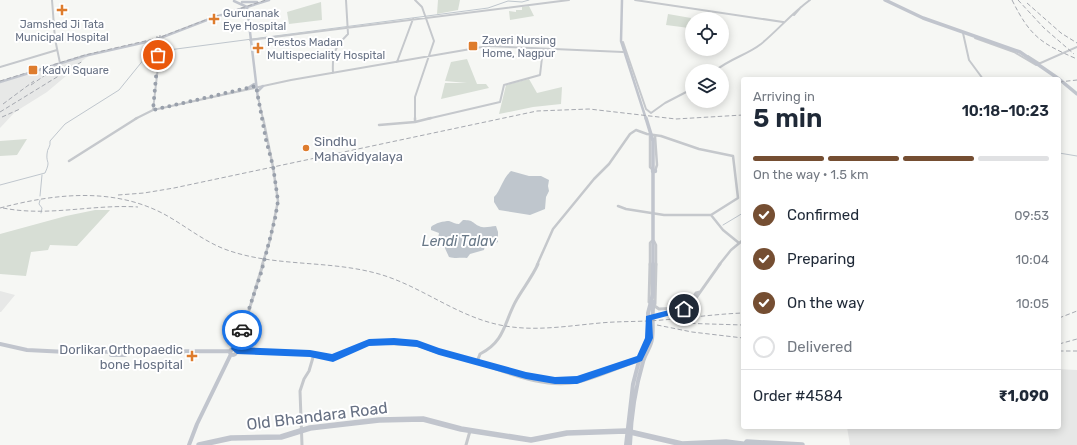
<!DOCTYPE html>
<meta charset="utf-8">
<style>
:root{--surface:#fff;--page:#f2f2f3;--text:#1f2937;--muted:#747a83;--line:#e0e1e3;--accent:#754e32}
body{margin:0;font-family:Rubik,sans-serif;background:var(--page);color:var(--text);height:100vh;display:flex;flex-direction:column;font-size:15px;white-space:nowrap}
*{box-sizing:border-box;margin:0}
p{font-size:13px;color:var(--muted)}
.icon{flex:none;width:22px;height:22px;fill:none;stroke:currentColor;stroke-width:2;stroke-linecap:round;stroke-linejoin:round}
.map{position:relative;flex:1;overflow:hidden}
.panel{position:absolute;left:741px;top:77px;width:320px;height:352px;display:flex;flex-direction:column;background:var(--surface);border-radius:4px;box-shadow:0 2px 10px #0003}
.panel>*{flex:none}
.buttons{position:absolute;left:685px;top:12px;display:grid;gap:8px}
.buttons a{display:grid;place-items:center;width:44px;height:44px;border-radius:50%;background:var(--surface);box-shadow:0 2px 10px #0003;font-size:20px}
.pin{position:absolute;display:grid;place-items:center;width:34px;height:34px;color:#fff;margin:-17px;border:2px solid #fff;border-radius:50%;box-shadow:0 1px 4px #0007}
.courier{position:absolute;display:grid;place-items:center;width:40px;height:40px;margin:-20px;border:3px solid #1a73e8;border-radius:50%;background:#fff;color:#222;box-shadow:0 1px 5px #0007}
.headline em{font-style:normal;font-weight:600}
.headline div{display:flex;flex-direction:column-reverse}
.headline{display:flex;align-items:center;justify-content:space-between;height:68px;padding:0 12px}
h1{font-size:26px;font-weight:600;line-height:30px}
.bar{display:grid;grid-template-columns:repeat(4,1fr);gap:6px 4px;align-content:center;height:48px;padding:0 12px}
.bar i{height:5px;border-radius:3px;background:var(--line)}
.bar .current{background:var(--accent)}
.bar p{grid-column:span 4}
.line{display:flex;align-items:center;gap:10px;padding:0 12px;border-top:1px solid var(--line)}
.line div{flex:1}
ol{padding:0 12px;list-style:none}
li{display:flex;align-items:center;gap:12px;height:44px}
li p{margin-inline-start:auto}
li .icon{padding:4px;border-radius:50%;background:var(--accent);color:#fff;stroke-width:4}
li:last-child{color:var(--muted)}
li i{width:22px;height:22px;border:2px solid var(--line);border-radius:50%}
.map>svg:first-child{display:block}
.built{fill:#e7e8e7}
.green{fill:#d7ded5}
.water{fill:#bfc6cd}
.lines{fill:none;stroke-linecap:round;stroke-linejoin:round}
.stream{stroke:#bfc6cd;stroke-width:1}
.minor-far2{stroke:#c5c8cc;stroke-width:2}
.minor-far1{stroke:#c5c8cc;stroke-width:2.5}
.minor{stroke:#c5c8cc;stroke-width:3}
.major-far2{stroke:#c1c5cd;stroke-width:2.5}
.major-far1{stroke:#c1c5cd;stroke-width:3.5}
.major{stroke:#c1c5cd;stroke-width:4}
.highway-far2{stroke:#c1c5cd;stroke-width:3.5}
.highway-far1{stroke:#c1c5cd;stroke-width:4.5}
.highway{stroke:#c1c5cd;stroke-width:5.5}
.rail{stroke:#a6a9b0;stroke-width:1;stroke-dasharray:4.5 2.5;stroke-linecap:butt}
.route{fill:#1a73e8}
.done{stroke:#99a0ab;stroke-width:4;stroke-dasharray:0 7.2}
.poi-dot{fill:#de7c2d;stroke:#fff;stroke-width:1.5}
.labels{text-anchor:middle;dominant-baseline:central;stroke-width:4;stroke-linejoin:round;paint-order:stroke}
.far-poi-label{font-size:11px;fill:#677184;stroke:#fff;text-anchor:start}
.poi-label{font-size:13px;fill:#677184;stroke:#fff;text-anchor:start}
.water-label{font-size:14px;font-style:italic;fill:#687887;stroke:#fff}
.near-street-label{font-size:16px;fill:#677184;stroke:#fff}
</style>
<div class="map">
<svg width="1077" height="445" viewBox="0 0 1077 445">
<rect width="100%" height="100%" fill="#f6f7f4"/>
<path class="built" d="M90,55L68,71L66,76L47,92L15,112L0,128V83Z
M0,291L15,295L1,312H0Z
M1059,369L1077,370V445H850L847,427H1059Z"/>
<path class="green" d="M438,0H460L458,10L437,14Z
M321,2L322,20L289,24L287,12Z
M529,6L534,16L510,20L509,11L516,12V10H522V7Z
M668,14L691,18L689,28L666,25Z
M467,59L477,84H486L489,88L441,99L445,83H467L445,81L451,62Z
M529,79L537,93L562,87L561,104L533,107L499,114L506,85Z
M27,139L17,155L0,156V141Z
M95,210H110L77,246L50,245L48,250L31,252L26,276L0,274V234L66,216Z"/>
<path class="water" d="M511,171L529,176H541L549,180L548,186L549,191L546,197L545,209L530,215L499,210L494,202V197C501,190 502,179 511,171Z
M463,220C474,220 472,223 479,226C485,229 490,226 496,226L498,232V242L489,246L485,245L484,250L470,254L467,258C460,257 457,259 449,257L443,244L438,239L439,233L431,230V227C435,223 444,221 449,221C453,222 455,224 459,224Z"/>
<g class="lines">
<path class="stream" d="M161,51L488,8L508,1L522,2L529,0
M1059,153L1077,156
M0,185L45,173C51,160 46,164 47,154C47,148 51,147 50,141L65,124L119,90L149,53L155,52
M40,196L42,175
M40,200L39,204L42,208L41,213
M723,225L743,213"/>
<path class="minor-far2" d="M52,0L55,39L60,63
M415,0L422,7L434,41L415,97V119
M635,0L783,22
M794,15L801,7
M963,33L969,60L983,79
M157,37L158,55
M975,38L1014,52L1036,65L1077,47
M250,40L569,0
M623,42L646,109L651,113L665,103L692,89
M1028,56L1039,63
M397,62L413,19
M0,67L57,50
M715,71C729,59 747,55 761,44C778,30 792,13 810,0
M333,73C332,54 334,48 348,34L346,0
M258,97L263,119
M153,110L161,41L160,36
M135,119L153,110L291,80L488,46L623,52
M427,119L500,102L504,85L540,75L543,49"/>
<path class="minor-far1" d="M415,118V122L431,118
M379,125L415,122
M650,136V167L653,170
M655,136L657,165L655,171
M69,161L137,118
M711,215L723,230L739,243
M654,241L656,245V265
M262,265L270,240L278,201L273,167L263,118
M537,265L553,229L594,179L609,164L630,134L636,130L647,134L661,136L699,149L733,156L738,198L711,215H664L626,209L618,206
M650,265V243L652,241
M719,265L731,250L743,240"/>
<path class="minor" d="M650,264L649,302L659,309L680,308L689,304L696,293L700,292
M655,304L656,264
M652,317L684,309L691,305L720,264
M241,331L243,330L263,264
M375,343L417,345L439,353
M237,351L310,353L333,358L369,342L392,341L417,343L439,351L516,373L555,381L577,380L639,358
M477,362L480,354C506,341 504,321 517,299C524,287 532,277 538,264
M482,364C511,374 546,389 578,382C599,377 618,367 639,361
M302,445L300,391L304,379L309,371L314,354
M466,445L470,431"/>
<path class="major-far2" d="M622,0L621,41L646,119
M234,1L247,7L258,99
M242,2H257
M0,82L84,56L155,40L212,18L269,0
M248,88L254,84
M258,91L263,86"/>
<path class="major-far1" d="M646,118L653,141V265"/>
<path class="major" d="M0,344L27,350L67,352L231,351
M230 352a3 3 0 1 1 6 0a3 3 0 1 1-6 0Z
M235,349L241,329
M111,355H125
M189,445L197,424L231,354
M626,445L633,384L639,361L649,338L648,313L653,294V264
M630,445C631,417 635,389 643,362C645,354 651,347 652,339C654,327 651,314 654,302"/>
<path class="highway-far2" d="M885,0L923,18L1020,52L1059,79
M1059,79L1077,94"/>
<path class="highway-far1" d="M653,171H655"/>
<path class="highway" d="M747,442L802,445
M199,445L231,438L281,437L310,428L379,420L423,419L461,429L531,440L567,433L626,431L682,444L726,442L750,445"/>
<path class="rail" d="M1012,0C1030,36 1040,43 1077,59
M1018,0L1044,28L1074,54
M1027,3L1061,33L1077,43
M0,81L85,55L158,38L208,19L266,0
M1059,82L1077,80
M31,85L54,69
M3,104L34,81
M0,112L83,61
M2,117L20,109
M118,195L144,193L174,188L537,111L589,109L676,119L743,115
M0,208C53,194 111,187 162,213C185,225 205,243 230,251C278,267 330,260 379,274C421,286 456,316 500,325C533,332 567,326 600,323C621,321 641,322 662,320C689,318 716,314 743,313
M3,208C48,217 93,204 138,207
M1059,318L1077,311
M677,323L743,325
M657,325L692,332L743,338
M1059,344L1077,339
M1059,351H1077"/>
</g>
<path class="route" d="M684,306L686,307V311L652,320L653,338L642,361L577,384H555L526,379L439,355L417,347L394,345L369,346L333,362L310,357L237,354L231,349L238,329L242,327L246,330L244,333L239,347L310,350L332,354L369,339L394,338L417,340L439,348L526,372L555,377L577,376L637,356L645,338L646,316Z"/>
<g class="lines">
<path class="done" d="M158,55L153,110L256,86L266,140L273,166L278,201L275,219L261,273L242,330"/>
</g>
<g class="poi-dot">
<path d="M60 4h4v4h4v4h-4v4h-4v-4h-4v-4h4z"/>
<path d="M212 13h4v4h4v4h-4v4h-4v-4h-4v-4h4z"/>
<rect x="468" y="41" width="10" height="10" rx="2"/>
<path d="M256 42h4v4h4v4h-4v4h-4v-4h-4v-4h4z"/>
<rect x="28" y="65" width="10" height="10" rx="2"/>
<circle cx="306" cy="148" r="4"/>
<path d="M190 350h4v4h4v4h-4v4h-4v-4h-4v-4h4z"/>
</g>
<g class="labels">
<g class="far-poi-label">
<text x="223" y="13">Gurunanak<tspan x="223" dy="13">Eye Hospital</tspan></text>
<text x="62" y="24" text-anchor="middle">Jamshed Ji Tata<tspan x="62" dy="13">Municipal Hospital</tspan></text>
<text x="482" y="40">Zaveri Nursing<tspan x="482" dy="13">Home, Nagpur</tspan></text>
<text x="267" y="42">Prestos Madan<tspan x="267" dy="13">Multispeciality Hospital</tspan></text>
<text x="42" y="70">Kadvi Square</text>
</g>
<g class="poi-label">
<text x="314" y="141">Sindhu<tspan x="314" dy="15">Mahavidyalaya</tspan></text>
<text x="183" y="349" text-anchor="end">Dorlikar Orthopaedic<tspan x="183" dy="15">bone Hospital</tspan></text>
</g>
<g class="water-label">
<text x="459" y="241">Lendi Talav</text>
</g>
<g class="near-street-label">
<text transform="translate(317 416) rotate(-7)">Old Bhandara Road</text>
</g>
</g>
</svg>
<div class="buttons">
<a><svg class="icon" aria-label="locate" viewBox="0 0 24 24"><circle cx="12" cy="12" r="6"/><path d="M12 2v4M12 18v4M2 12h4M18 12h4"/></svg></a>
<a><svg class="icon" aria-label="layers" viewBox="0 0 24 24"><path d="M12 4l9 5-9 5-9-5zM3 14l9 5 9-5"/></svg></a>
</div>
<div class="pin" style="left:158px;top:55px;background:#ea580c"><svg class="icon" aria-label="bag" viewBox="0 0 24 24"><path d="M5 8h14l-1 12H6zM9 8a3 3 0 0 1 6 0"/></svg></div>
<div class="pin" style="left:684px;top:309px;background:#1f2937"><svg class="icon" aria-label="home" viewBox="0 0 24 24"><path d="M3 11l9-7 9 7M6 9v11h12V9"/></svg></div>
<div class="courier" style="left:242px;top:330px"><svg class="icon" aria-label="car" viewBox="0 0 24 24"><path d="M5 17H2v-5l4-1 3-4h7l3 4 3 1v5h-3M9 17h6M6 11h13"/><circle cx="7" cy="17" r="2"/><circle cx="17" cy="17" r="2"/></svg></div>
<section class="panel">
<div class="headline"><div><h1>5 min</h1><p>Arriving in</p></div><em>10:18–10:23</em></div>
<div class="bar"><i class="current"></i><i class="current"></i><i class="current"></i><i></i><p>On the way · 1.5 km</p></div>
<ol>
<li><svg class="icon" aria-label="check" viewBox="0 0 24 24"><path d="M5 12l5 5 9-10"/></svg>Confirmed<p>09:53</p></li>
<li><svg class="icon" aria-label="check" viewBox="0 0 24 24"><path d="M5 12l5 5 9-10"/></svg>Preparing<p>10:04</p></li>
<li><svg class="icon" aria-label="check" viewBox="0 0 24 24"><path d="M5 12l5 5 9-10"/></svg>On the way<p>10:05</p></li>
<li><i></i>Delivered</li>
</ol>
<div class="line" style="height:52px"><div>Order #4584</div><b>₹1,090</b></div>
</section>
</div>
